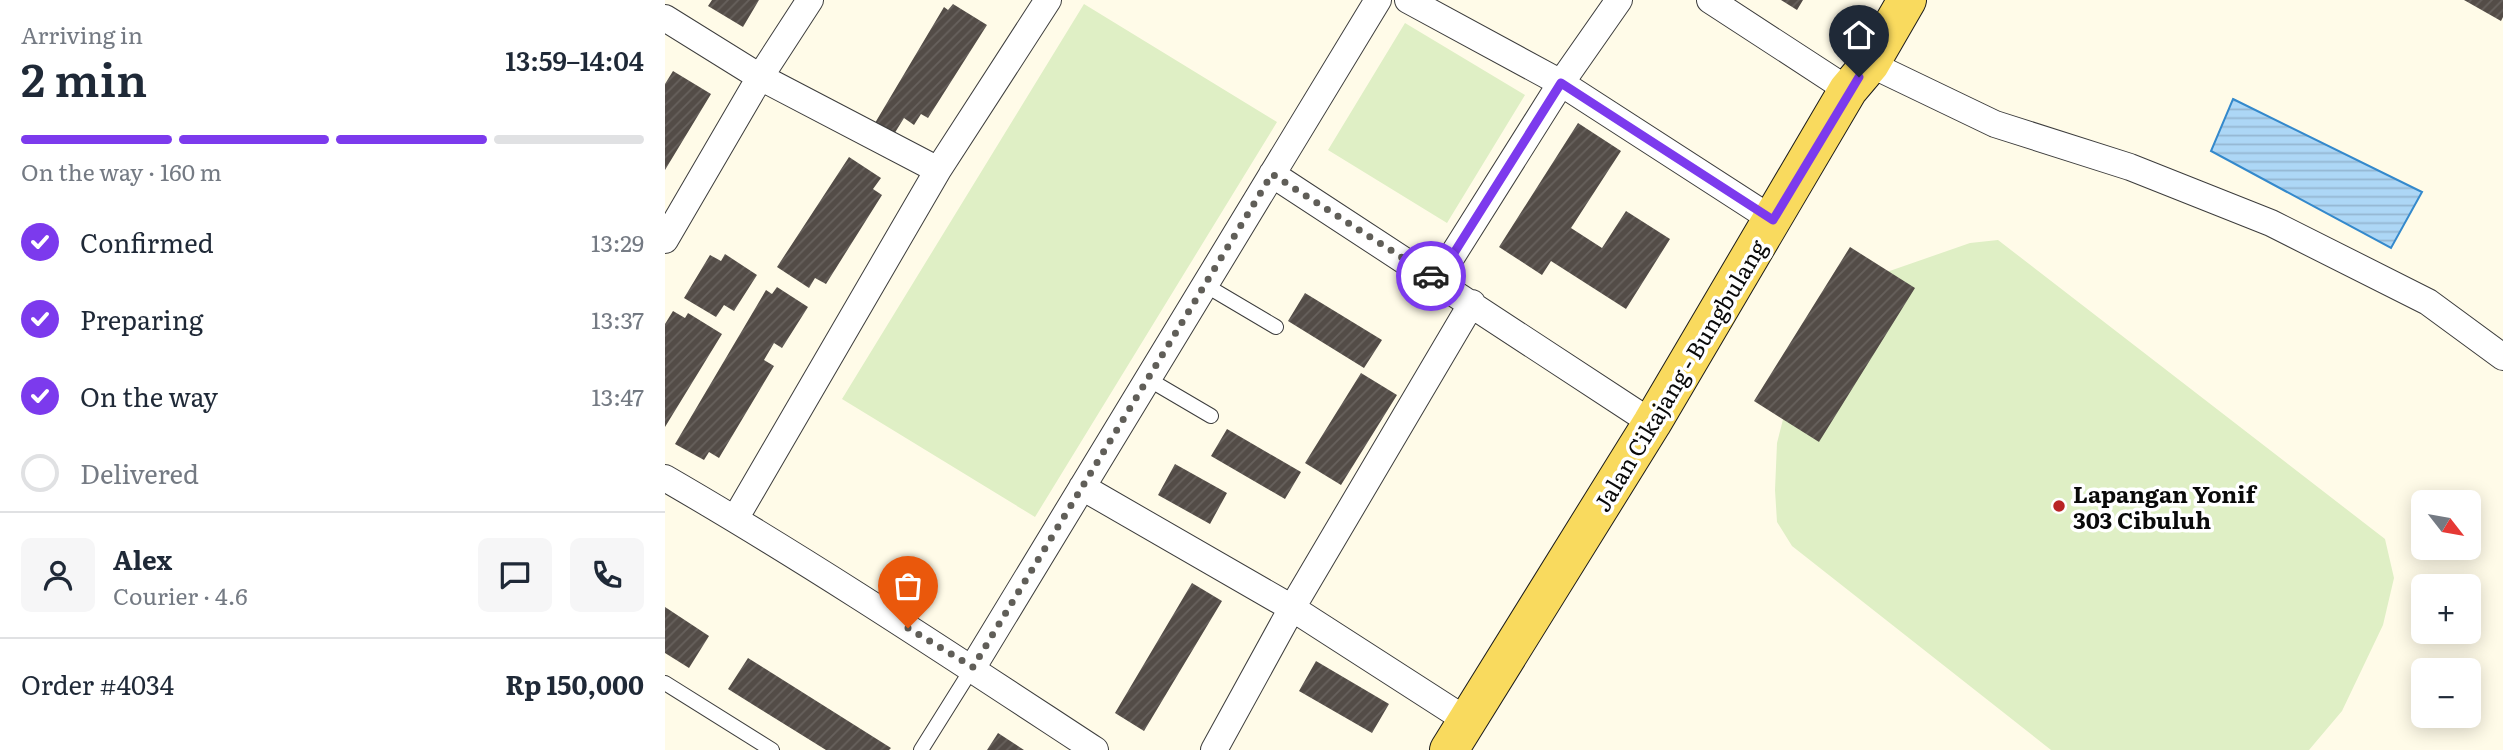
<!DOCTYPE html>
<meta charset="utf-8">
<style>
:root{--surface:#fff;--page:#f6f6f7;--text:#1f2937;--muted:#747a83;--line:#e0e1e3;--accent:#7c3aed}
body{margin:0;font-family:Literata,serif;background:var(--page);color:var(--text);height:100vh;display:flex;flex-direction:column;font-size:26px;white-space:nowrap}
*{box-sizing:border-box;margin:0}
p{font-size:23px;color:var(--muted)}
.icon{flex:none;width:38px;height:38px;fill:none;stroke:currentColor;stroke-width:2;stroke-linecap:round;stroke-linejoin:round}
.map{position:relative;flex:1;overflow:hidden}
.side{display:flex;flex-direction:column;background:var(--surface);width:665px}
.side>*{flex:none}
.needle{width:46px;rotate:121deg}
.fabs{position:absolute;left:1746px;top:490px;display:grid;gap:14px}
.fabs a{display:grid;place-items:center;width:70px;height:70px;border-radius:10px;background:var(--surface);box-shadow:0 4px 18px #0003;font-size:35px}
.pin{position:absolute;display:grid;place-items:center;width:60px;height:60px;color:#fff;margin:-72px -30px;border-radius:50% 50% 50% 0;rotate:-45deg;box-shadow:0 0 7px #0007}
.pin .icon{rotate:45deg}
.courier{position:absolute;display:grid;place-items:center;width:70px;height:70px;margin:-35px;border:5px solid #7c3aed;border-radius:50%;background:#fff;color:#222;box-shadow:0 2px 9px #0007}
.head em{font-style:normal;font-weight:600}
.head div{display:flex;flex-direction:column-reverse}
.head{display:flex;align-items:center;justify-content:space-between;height:119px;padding:0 21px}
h1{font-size:46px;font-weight:600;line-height:52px}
.bar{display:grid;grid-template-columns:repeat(4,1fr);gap:10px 7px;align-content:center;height:84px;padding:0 21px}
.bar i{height:9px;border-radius:5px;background:var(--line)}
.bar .on{background:var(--accent)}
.bar p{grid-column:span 4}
.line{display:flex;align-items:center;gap:18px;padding:0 21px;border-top:2px solid var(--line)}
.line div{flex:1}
.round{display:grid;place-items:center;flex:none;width:74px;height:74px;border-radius:10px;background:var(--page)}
ol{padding:0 21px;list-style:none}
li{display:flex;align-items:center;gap:21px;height:77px}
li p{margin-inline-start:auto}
li .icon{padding:7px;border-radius:50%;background:var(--accent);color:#fff;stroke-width:4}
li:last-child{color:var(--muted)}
li i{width:38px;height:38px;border:4px solid var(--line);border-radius:50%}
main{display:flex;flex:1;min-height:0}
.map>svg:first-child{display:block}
.pitch{fill:#dfefc5}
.water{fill:url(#water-rules);stroke:#3489cc;stroke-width:2}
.building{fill:url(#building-hatch)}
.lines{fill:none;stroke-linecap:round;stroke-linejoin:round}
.lane-casing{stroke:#3d3d3d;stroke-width:16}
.street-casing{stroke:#3d3d3d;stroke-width:28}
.primary-casing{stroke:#1b1b1b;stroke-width:40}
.lane{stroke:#fff;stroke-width:14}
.street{stroke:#fff;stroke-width:26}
.primary{stroke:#f9da5e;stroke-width:38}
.done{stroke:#605e58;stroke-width:7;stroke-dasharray:0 12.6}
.route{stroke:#7c3aed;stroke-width:9}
.poi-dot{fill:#b92424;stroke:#fff;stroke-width:2.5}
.labels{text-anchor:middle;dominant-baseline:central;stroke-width:7;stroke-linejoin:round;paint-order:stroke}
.street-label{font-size:23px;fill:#0a0a0a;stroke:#fff}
.poi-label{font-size:23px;font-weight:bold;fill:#0a0a0a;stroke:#fff;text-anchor:start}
</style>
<main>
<section class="side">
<div class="head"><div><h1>2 min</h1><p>Arriving in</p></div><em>13:59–14:04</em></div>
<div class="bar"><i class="on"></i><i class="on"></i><i class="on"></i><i></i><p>On the way · 160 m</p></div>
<ol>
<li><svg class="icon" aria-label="check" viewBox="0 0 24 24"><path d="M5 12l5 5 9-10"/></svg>Confirmed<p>13:29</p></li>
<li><svg class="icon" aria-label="check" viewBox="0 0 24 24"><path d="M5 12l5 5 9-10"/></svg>Preparing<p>13:37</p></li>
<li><svg class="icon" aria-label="check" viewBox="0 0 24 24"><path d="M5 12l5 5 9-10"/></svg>On the way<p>13:47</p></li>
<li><i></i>Delivered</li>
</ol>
<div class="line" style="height:126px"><a class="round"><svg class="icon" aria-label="person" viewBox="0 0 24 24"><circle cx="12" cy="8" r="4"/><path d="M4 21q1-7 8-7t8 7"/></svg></a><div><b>Alex</b><p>Courier · 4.6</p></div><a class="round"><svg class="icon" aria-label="chat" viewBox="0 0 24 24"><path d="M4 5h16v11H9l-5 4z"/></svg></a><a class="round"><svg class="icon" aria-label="phone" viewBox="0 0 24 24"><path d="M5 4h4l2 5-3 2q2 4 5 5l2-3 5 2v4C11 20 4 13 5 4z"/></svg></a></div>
<div class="line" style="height:91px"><div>Order #4034</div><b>Rp 150,000</b></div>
</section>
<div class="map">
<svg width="1838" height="750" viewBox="0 0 1838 750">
<defs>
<pattern id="water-rules" width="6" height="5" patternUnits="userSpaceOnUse" patternTransform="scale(1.75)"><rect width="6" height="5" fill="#add7f6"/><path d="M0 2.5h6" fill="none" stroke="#94b7d2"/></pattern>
<pattern id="building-hatch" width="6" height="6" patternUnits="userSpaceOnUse" patternTransform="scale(1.75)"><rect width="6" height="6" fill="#534c47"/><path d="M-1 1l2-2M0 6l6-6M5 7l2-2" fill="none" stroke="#67615d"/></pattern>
</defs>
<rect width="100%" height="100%" fill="#fffbe8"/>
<path class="pitch" d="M419,4L612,122L370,517L177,399Z
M740,23L860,95L782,223L663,150Z
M1333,240L1720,539L1729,578L1718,625L1677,711L1644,750H1386L1127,546L1112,522L1110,490L1112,443L1125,392L1216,274L1305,243Z"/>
<path class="water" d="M1568,99L1757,192L1726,248L1546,151Z"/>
<path class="building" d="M47,0H94L78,27L43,6Z
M1116,0H1138L1132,10Z
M1799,0H1838V17L1836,21Z
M288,4L322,25L263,118L256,114L249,125L239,118L226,139L207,128L279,7L283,10Z
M8,71L46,94L0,170V84Z
M913,123L956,151L906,228L937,248L961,211L1005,239L961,309L886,261L877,275L834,247Z
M184,157L216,178L208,189L217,195L161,284L150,278L144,288L112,267Z
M1185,247L1250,288L1154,442L1089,401Z
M60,254L92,275L69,311L59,305L51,317L19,298L45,255L56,261Z
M112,287L143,307L117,348L109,343L99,360L109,366L54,458L44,452L39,460L10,444L101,290L107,294Z
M640,293L717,340L699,368L623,321Z
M8,311L20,318L23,313L57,334L0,427V324Z
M696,373L732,395L676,485L640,463Z
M562,429L636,472L620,499L546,456Z
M510,464L562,493L545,524L493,495Z
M527,583L557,601L479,731L450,713Z
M0,607L44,636L24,668L0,653Z
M83,658L226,748L224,750H161L63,689Z
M651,661L724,704L707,733L634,691Z
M333,733L359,750H322Z"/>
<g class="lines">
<g class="lane-casing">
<path id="lane" d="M540,285L611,327
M483,379L546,416
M0,683L107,750
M256,750L308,667"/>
</g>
<g class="street-casing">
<path id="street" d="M743,0L896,83L1108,220
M1045,0L1183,90
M0,18L95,77L273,170
M1205,64L1330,124L1465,167L1606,223L1763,302L1838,357
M607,174L987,423
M0,240L95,77L145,0
M772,280L896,83L954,0
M0,478C147,563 288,657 430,750
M417,487L627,608L801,720
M70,519L273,170L383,0
M308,667L713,0
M549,750L627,608L807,303"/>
</g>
<g class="primary-casing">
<path id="primary" d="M784,750L987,423L1183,90L1205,64L1242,0"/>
</g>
<use href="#lane" class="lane"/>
<use href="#street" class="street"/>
<use href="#primary" class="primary"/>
</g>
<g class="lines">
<path class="done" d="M243,628L308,667L607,174L766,276"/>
<path class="route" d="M766,276L772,280L896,83L1108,220L1194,77"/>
</g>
<circle class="poi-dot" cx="1394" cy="506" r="7"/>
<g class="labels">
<g class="street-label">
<text transform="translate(1014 375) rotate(-59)">Jalan Cikajang - Bungbulang</text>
</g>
<g class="poi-label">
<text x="1408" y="493">Lapangan Yonif<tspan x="1408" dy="26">303 Cibuluh</tspan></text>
</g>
</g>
</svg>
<div class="fabs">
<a><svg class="needle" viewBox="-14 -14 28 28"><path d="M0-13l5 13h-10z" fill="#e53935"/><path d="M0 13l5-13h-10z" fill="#747a83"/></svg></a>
<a>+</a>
<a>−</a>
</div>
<div class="pin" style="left:243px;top:628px;background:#ea580c"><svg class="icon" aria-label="bag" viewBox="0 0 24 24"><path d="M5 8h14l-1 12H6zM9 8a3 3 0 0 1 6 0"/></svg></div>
<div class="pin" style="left:1194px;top:77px;background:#1f2937"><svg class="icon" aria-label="home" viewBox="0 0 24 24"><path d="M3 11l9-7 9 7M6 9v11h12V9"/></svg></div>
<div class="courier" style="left:766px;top:276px"><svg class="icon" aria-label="car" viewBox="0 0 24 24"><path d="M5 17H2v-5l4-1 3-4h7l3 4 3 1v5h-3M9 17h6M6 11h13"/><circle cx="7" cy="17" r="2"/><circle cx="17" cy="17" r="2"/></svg></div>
</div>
</main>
